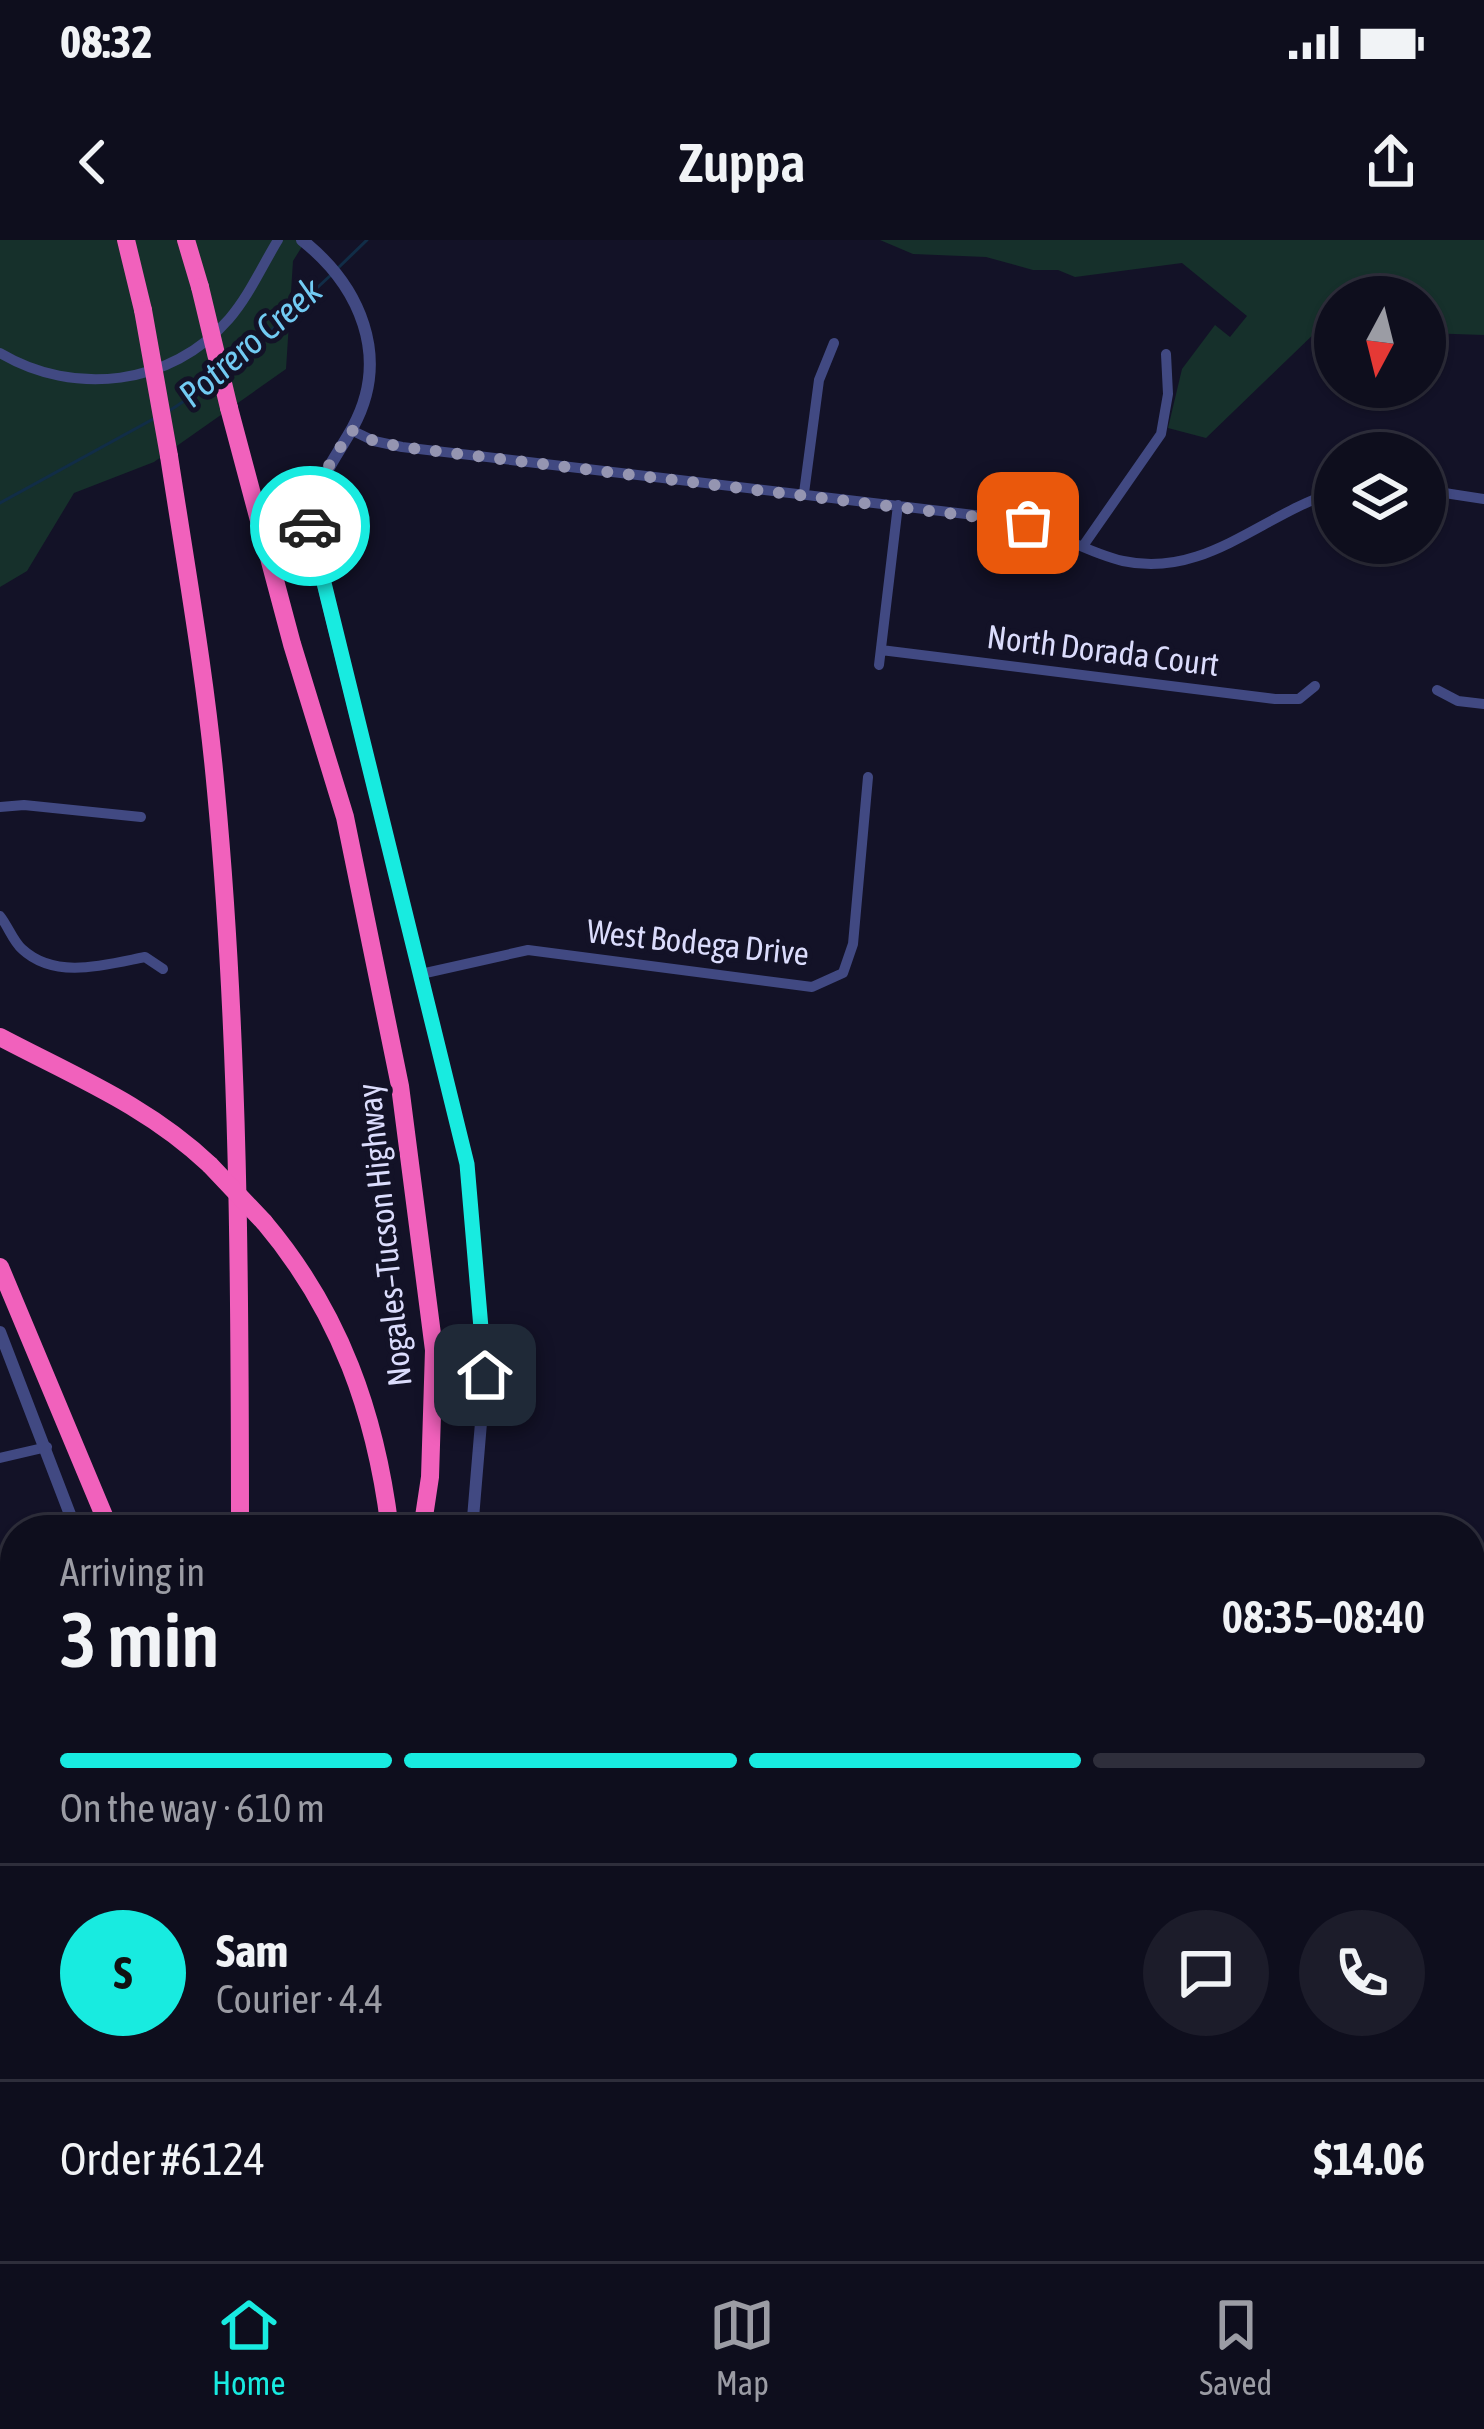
<!DOCTYPE html>
<meta charset="utf-8">
<style>
:root{--surface:#0e0e1d;--page:#1c1c2a;--text:#f1f3f6;--muted:#9b9ca4;--line:#2e2e3b;--accent:#18ebe0}
body{margin:0;font-family:"Asap Condensed",sans-serif;background:var(--page);color:var(--text);height:100vh;display:flex;flex-direction:column;font-size:45px;white-space:nowrap}
*{box-sizing:border-box;margin:0}
p{font-size:39px;color:var(--muted)}
.icon{flex:none;width:66px;height:66px;fill:none;stroke:currentColor;stroke-width:2;stroke-linecap:round;stroke-linejoin:round}
.map{position:relative;flex:1;overflow:hidden}
.panel{position:absolute;left:0px;top:1275px;width:1485px;height:747px;display:flex;flex-direction:column;background:var(--surface);border-radius:48px 48px 0 0;box-shadow:0 3px 9px #0004,0 0 0 3px var(--line)}
.panel>*{flex:none}
.needle{width:78px;rotate:187deg}
.controls{position:absolute;left:1314px;top:36px;display:grid;gap:24px}
.controls a{display:grid;place-items:center;width:132px;height:132px;border-radius:50%;background:var(--surface);box-shadow:0 3px 9px #0004,0 0 0 3px var(--line);font-size:60px}
.pin{position:absolute;display:grid;place-items:center;width:102px;height:102px;color:#fff;margin:-51px;border-radius:24px;box-shadow:0 6px 18px #0006}
.courier{position:absolute;display:grid;place-items:center;width:120px;height:120px;margin:-60px;border:9px solid #18ebe0;border-radius:50%;background:#fff;color:#222;box-shadow:0 3px 15px #0007}
.summary em{font-style:normal;font-weight:600}
.summary div{display:flex;flex-direction:column-reverse}
.summary{display:flex;align-items:center;justify-content:space-between;height:204px;padding:0 60px}
h1{font-size:78px;font-weight:600;line-height:90px}
.bar{display:grid;grid-template-columns:repeat(4,1fr);gap:18px 12px;align-content:center;height:144px;padding:0 60px}
.bar i{height:15px;border-radius:9px;background:var(--line)}
.bar .selected{background:var(--accent)}
.bar p{grid-column:span 4}
.line{display:flex;align-items:center;gap:30px;padding:0 60px;border-top:3px solid var(--line)}
.line div{flex:1}
.round{display:grid;place-items:center;flex:none;width:126px;height:126px;border-radius:63px;background:var(--page)}
.status{display:flex;justify-content:space-between;align-items:center;height:84px;padding:0 60px;background:var(--surface);direction:ltr}
.status svg{height:33px;fill:currentColor}
header{display:flex;justify-content:space-between;align-items:center;height:156px;padding:0 60px;background:var(--surface);font-size:54px;font-weight:600}
.dock{display:flex;justify-content:space-around;align-items:center;height:168px;border-top:3px solid var(--line);background:var(--surface);font-size:33px;color:var(--muted)}
.dock a{display:grid;justify-items:center;gap:6px}
.dock .selected{color:var(--accent)}
.map>svg:first-child{display:block}
.green{fill:#16302b}
.lines{fill:none;stroke-linecap:round;stroke-linejoin:round}
.stream{stroke:#112d47;stroke-width:3}
.minor{stroke:#414982;stroke-width:10}
.tertiary{stroke:#414982;stroke-width:12}
.motorway{stroke:#f161bc;stroke-width:18}
.motorway-bridge{stroke:#f161bc;stroke-width:18}
.done{stroke:#9595b1;stroke-width:12;stroke-dasharray:0 21.6}
.route{stroke:#18ebe0;stroke-width:15}
.labels{text-anchor:middle;dominant-baseline:central;stroke-width:10;stroke-linejoin:round;paint-order:stroke}
.street-label{font-size:33px;fill:#dbdcfc;stroke:#131227}
.water-label{font-size:36px;font-style:italic;fill:#72cbf3;stroke:#131227}
</style>
<div class="status"><b>08:32</b><svg viewBox="0 0 49 12"><path d="M0 12V9h3v3zM5 12V6h3v6zM10 12V3h3v9zM15 12V0h3v12zM26 1h20v11H26zM47 4h2v5h-2z"/></svg></div>
<header><svg class="icon" aria-label="back" viewBox="0 0 24 24"><path d="M15 5l-7 7 7 7"/></svg>Zuppa<svg class="icon" aria-label="share" viewBox="0 0 24 24"><path d="M12 15V3M7 8l5-5 5 5M5 13v7h14v-7"/></svg></header>
<div class="map">
<svg width="1484" height="2021" viewBox="0 0 1484 2021">
<rect width="100%" height="100%" fill="#131227"/>
<path class="green" d="M0,0H306L293,21L286,129L154,222L74,253L27,331L0,347Z
M880,0H1484V95L1425,93V57H1335V90L1319,89L1206,198L1168,188L1182,129L1215,85L1230,97L1247,76L1182,23L1075,37L1058,30H1033L986,17L913,14Z"/>
<g class="lines">
<path class="stream" d="M338,28L367,0
M228,130L331,35
M169,171L216,140
M0,263L155,178"/>
<path class="minor" d="M0,113C74,157 171,146 229,79C249,56 262,26 278,0
M351,190L374,201L402,207L1008,279C1049,287 1083,312 1123,321C1205,339 1262,274 1335,252
M1425,250L1484,259
M804,253L819,140L834,103
M1083,306L1161,194L1168,154L1166,114
M881,410L1275,459H1299L1315,446
M879,425L898,265
M1437,450L1458,461L1484,464
M0,567L24,565L141,577
M0,676C8,686 13,701 22,709C55,740 105,725 145,717L163,729
M421,734L528,710L812,747L843,733L853,704L868,537
M0,1218L47,1207
M0,1437H15
M1239,2021L1243,2007"/>
<path class="tertiary" d="M302,0C360,46 391,117 353,187C332,225 308,250 311,296L467,924L485,1135L472,1290
M0,1092L76,1290
M208,2007V2021
M365,2021L368,2007"/>
<path class="motorway" d="M126,0L143,70
M186,0L200,47
M229,168L292,404L345,577L400,846L434,1110L430,1237L422,1290
M169,216C186,327 206,439 216,551C239,796 240,1044 240,1290
M0,797C74,836 148,866 210,925
M264,982C340,1072 376,1174 390,1290
M0,1027L110,1290
M239,2021V2007
M325,2021L326,2007"/>
<path class="motorway-bridge" d="M200,47L229,168
M143,70L169,216
M210,925L264,982"/>
</g>
<g class="lines">
<path class="done" d="M310,286L317,245L351,190L374,201L402,207L1028,283"/>
<path class="route" d="M310,286L467,924L485,1135"/>
</g>
<g class="labels">
<g class="street-label">
<text transform="translate(1103 410) rotate(7)">North Dorada Court</text>
<text transform="translate(698 702) rotate(6)">West Bodega Drive</text>
<text transform="translate(384 995) rotate(-96)">Nogales–Tucson Highway</text>
</g>
<g class="water-label">
<text transform="translate(250 102) rotate(-41)">Potrero Creek</text>
</g>
</g>
</svg>
<div class="controls">
<a><svg class="needle" viewBox="-14 -14 28 28"><path d="M0-13l5 13h-10z" fill="#e53935"/><path d="M0 13l5-13h-10z" fill="#9b9ca4"/></svg></a>
<a><svg class="icon" aria-label="layers" viewBox="0 0 24 24"><path d="M12 4l9 5-9 5-9-5zM3 14l9 5 9-5"/></svg></a>
</div>
<div class="pin" style="left:1028px;top:283px;background:#ea580c"><svg class="icon" aria-label="bag" viewBox="0 0 24 24"><path d="M5 8h14l-1 12H6zM9 8a3 3 0 0 1 6 0"/></svg></div>
<div class="pin" style="left:485px;top:1135px;background:#1f2937"><svg class="icon" aria-label="home" viewBox="0 0 24 24"><path d="M3 11l9-7 9 7M6 9v11h12V9"/></svg></div>
<div class="courier" style="left:310px;top:286px"><svg class="icon" aria-label="car" viewBox="0 0 24 24"><path d="M5 17H2v-5l4-1 3-4h7l3 4 3 1v5h-3M9 17h6M6 11h13"/><circle cx="7" cy="17" r="2"/><circle cx="17" cy="17" r="2"/></svg></div>
<section class="panel">
<div class="summary"><div><h1>3 min</h1><p>Arriving in</p></div><em>08:35–08:40</em></div>
<div class="bar"><i class="selected"></i><i class="selected"></i><i class="selected"></i><i></i><p>On the way · 610 m</p></div>
<div class="line" style="height:216px"><b class="round" style="background:var(--accent);color:#111">S</b><div><b>Sam</b><p>Courier · 4.4</p></div><a class="round"><svg class="icon" aria-label="chat" viewBox="0 0 24 24"><path d="M4 5h16v11H9l-5 4z"/></svg></a><a class="round"><svg class="icon" aria-label="phone" viewBox="0 0 24 24"><path d="M5 4h4l2 5-3 2q2 4 5 5l2-3 5 2v4C11 20 4 13 5 4z"/></svg></a></div>
<div class="line" style="height:156px"><div>Order #6124</div><b>$14.06</b></div>
</section>
</div>
<nav class="dock">
<a class="selected"><svg class="icon" aria-label="home" viewBox="0 0 24 24"><path d="M3 11l9-7 9 7M6 9v11h12V9"/></svg>Home</a>
<a><svg class="icon" aria-label="map" viewBox="0 0 24 24"><path d="M3 6l6-2 6 2 6-2v14l-6 2-6-2-6 2zM9 4v14M15 6v14"/></svg>Map</a>
<a><svg class="icon" aria-label="saved" viewBox="0 0 24 24"><path d="M7 4h10v16l-5-4-5 4z"/></svg>Saved</a>
</nav>
